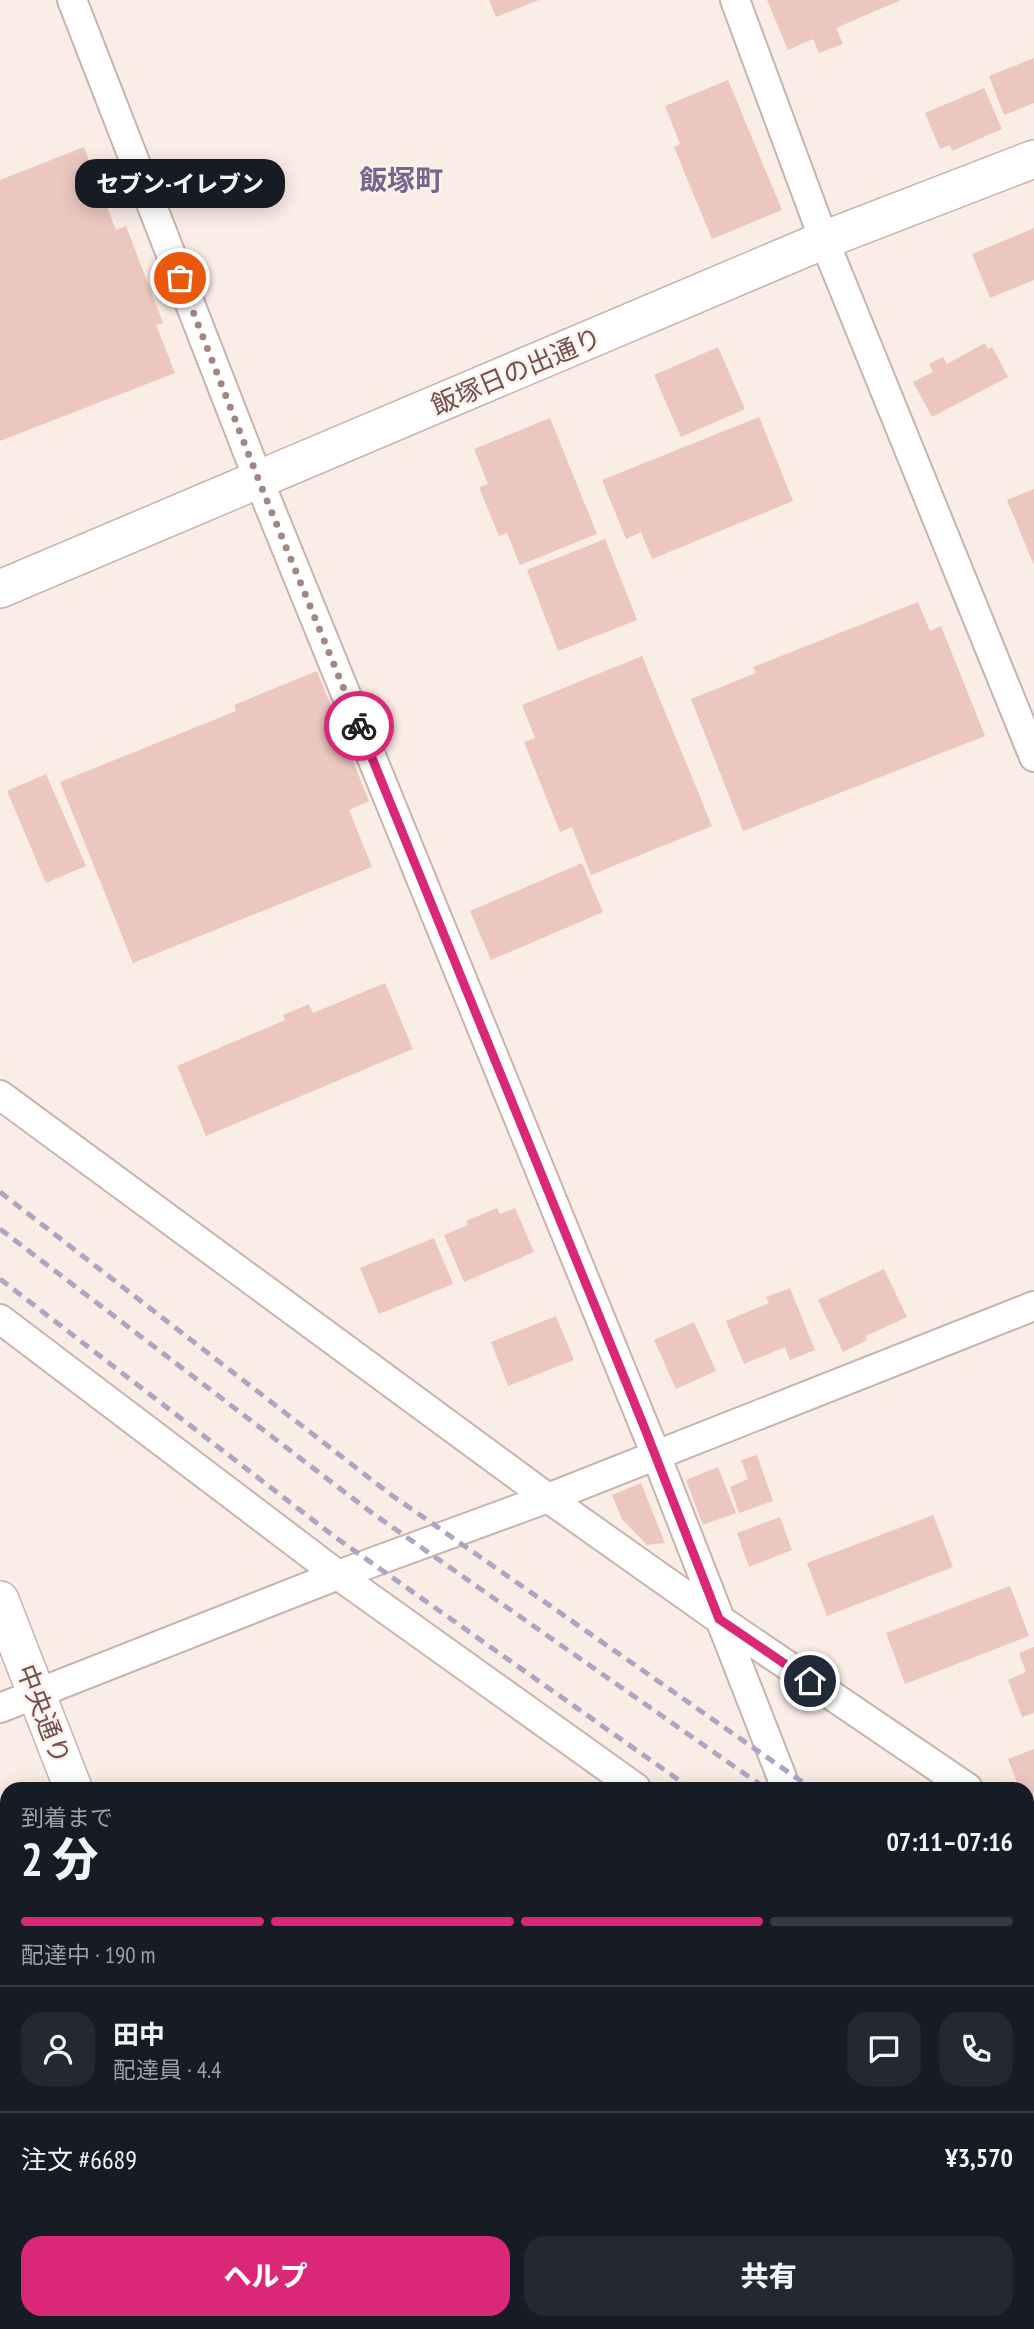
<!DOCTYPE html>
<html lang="ja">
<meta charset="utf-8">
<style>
:root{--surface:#171b24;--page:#242831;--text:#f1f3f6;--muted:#9ea1a6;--line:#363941;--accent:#db2777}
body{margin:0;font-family:"PT Sans Narrow","Noto Sans JP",sans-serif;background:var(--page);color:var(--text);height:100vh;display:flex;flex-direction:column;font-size:26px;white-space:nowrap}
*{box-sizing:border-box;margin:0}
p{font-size:23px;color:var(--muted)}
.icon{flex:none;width:38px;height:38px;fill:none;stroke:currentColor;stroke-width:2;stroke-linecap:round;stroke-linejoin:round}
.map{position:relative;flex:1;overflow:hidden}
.details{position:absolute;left:0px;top:1782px;width:1034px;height:548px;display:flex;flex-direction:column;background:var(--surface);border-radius:21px 21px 0 0;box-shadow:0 4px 18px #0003}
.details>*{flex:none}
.pin{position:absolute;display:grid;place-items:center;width:60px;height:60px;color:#fff;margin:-30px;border:4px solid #fff;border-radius:50%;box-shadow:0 2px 7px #0007}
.courier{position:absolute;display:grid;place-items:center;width:70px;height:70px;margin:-35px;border:5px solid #db2777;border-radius:50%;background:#fff;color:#222;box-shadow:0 2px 9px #0007}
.bubble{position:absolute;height:49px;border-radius:21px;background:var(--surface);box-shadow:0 4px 18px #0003;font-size:23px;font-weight:800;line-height:49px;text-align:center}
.overview em{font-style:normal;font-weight:800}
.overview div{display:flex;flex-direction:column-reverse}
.overview{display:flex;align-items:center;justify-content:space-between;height:119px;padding:0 21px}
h1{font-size:46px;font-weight:800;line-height:52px}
.bar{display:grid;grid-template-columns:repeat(4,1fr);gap:10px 7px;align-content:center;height:84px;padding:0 21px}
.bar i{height:9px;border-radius:5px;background:var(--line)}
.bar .selected{background:var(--accent)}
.bar p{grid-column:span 4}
.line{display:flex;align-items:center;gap:18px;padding:0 21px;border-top:2px solid var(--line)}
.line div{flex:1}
.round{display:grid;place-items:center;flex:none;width:74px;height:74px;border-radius:21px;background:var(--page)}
.cta{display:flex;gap:14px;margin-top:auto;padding:14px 21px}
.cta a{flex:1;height:80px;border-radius:21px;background:var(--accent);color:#fff;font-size:28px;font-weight:800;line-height:80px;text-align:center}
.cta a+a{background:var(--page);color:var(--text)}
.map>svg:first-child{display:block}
.building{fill:#ecc7c0}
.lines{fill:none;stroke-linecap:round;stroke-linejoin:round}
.minor-casing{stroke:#cab3ad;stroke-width:32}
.tertiary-casing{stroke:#cab3ad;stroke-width:40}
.minor{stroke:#fff;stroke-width:28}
.tertiary{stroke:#fff;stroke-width:37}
.rail{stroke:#aea5c2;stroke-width:5;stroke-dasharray:10 7;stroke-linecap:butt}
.done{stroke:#a08882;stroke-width:7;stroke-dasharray:0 12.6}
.route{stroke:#db2777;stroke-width:9}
.labels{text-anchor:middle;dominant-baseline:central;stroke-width:5;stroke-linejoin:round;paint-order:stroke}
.street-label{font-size:26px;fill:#70514d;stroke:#fdf2eb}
.neighbourhood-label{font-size:28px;font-weight:bold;fill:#76658c;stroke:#fdf2eb}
</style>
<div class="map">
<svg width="1034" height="2329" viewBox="0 0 1034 2329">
<rect width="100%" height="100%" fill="#faede5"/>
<path class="building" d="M489,0H539L496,17Z
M767,0H901L836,28L843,44L819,53L813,39L788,50Z
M1034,58V103L1004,115L989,76Z
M728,80L782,210L712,239L674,147L680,144L665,106Z
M984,88L1002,129L952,151L950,145L940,149L925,113Z
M84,147L116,230L126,226L163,323L156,325L175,373L0,441V180Z
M1034,228V280L990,298L972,254Z
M985,343L988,349L992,347L1008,377L932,417L913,382L933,372L929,364L943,357L947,364Z
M718,347L745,409L681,437L654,375Z
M759,417L793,501L652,559L641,532L626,539L602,480Z
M550,418L597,534L520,565L507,533L499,536L479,487L488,484L474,449Z
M1034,489V565L1007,500Z
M605,539L637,620L558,651L527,570Z
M918,602L930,631L941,626L985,736L743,831L691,699L756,673L753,667Z
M642,656L712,826L591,875L572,827L560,832L524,742L535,738L522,705Z
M317,671L369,801L349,810L372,867L133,963L60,782L236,711L234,705Z
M46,774L86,866L46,883L7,791Z
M582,863L603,912L491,960L470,911Z
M385,983L413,1049L206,1136L177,1066L285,1020L283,1015L309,1004L313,1013Z
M497,1208L500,1214L515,1208L534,1252L464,1282L444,1235L468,1225L466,1221Z
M434,1238L453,1284L379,1314L360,1268Z
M884,1269L907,1317L866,1336L867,1340L843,1352L818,1300Z
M790,1288L815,1350L790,1360L785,1347L744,1364L726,1321L769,1303L766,1297Z
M556,1316L574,1360L508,1386L491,1342Z
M694,1322L716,1371L676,1389L654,1340Z
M757,1455L773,1501L739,1513L730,1487L748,1479L741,1460Z
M718,1467L736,1513L703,1525L686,1480Z
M641,1483L665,1543L647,1545L622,1519L612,1495Z
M933,1515L953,1567L827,1616L807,1563Z
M780,1517L792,1550L749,1567L737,1533Z
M1010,1586L1029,1636L905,1684L886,1633Z
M1034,1647V1713L1022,1717L1008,1680L1026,1672L1019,1653Z
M1034,1749V1794L1027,1797V1788H1019L1008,1759Z
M4,1951L7,1958V2002L0,2005V1952Z
M7,2017V2124L0,2127V2020Z
M7,2193V2258L0,2241V2196Z
M16,2322H183L166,2329H19Z"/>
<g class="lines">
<g class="minor-casing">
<path id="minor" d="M72,0L259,481L656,1455L786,1788
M735,0L824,240L1034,757
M0,1095L548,1498L719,1619L968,1788
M0,1319L338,1575L636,1788
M0,1708L338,1575L548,1498L1034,1306
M1027,1828L1034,1833
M1027,2065L1034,2070
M1027,2127L1034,2124
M994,2322L997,2329
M510,2329L527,2322"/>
</g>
<g class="tertiary-casing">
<path id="tertiary" d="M0,589L824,240L1034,159
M0,1600L73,1788
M283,2322L286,2329"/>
</g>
<use href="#minor" class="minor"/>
<use href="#tertiary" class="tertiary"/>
<path class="rail" d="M0,1192L390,1494L811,1788
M0,1229L372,1513L765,1788
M0,1279L335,1537L690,1788
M1027,1940L1034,1944
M1027,1972L1034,1977
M1027,2027L1034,2032"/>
</g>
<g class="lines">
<path class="done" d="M180,278L259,481L359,726"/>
<path class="route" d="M359,726L645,1429L719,1619L810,1681"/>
</g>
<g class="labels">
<g class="street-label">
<text transform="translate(516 371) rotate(-23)">飯塚日の出通り</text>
<text transform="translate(44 1714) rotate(69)">中央通り</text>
</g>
<g class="neighbourhood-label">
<text x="401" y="179">飯塚町</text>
</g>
</g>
</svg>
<div class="pin" style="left:180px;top:278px;background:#ea580c"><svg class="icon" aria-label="bag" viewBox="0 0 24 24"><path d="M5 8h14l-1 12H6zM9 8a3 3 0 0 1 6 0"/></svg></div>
<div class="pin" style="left:810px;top:1681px;background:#1f2937"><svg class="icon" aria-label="home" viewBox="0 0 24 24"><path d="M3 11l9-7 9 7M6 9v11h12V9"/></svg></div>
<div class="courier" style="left:359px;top:726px"><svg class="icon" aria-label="bike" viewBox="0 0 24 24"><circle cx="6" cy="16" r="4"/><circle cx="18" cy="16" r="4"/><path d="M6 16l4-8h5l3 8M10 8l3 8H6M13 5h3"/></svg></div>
<div class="bubble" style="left:75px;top:159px;width:210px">セブン-イレブン</div>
<section class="details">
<div class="overview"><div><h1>2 分</h1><p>到着まで</p></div><em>07:11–07:16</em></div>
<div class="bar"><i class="selected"></i><i class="selected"></i><i class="selected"></i><i></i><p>配達中 · 190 m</p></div>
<div class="line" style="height:126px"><a class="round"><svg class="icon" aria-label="person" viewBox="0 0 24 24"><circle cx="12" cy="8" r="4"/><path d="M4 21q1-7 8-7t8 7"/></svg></a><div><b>田中</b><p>配達員 · 4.4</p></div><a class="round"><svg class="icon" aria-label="chat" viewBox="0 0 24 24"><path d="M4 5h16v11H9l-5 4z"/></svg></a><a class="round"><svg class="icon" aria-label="phone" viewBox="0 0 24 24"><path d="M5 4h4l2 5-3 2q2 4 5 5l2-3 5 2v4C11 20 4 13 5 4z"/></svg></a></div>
<div class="line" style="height:91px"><div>注文 #6689</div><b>¥3,570</b></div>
<div class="cta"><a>ヘルプ</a><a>共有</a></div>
</section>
</div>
